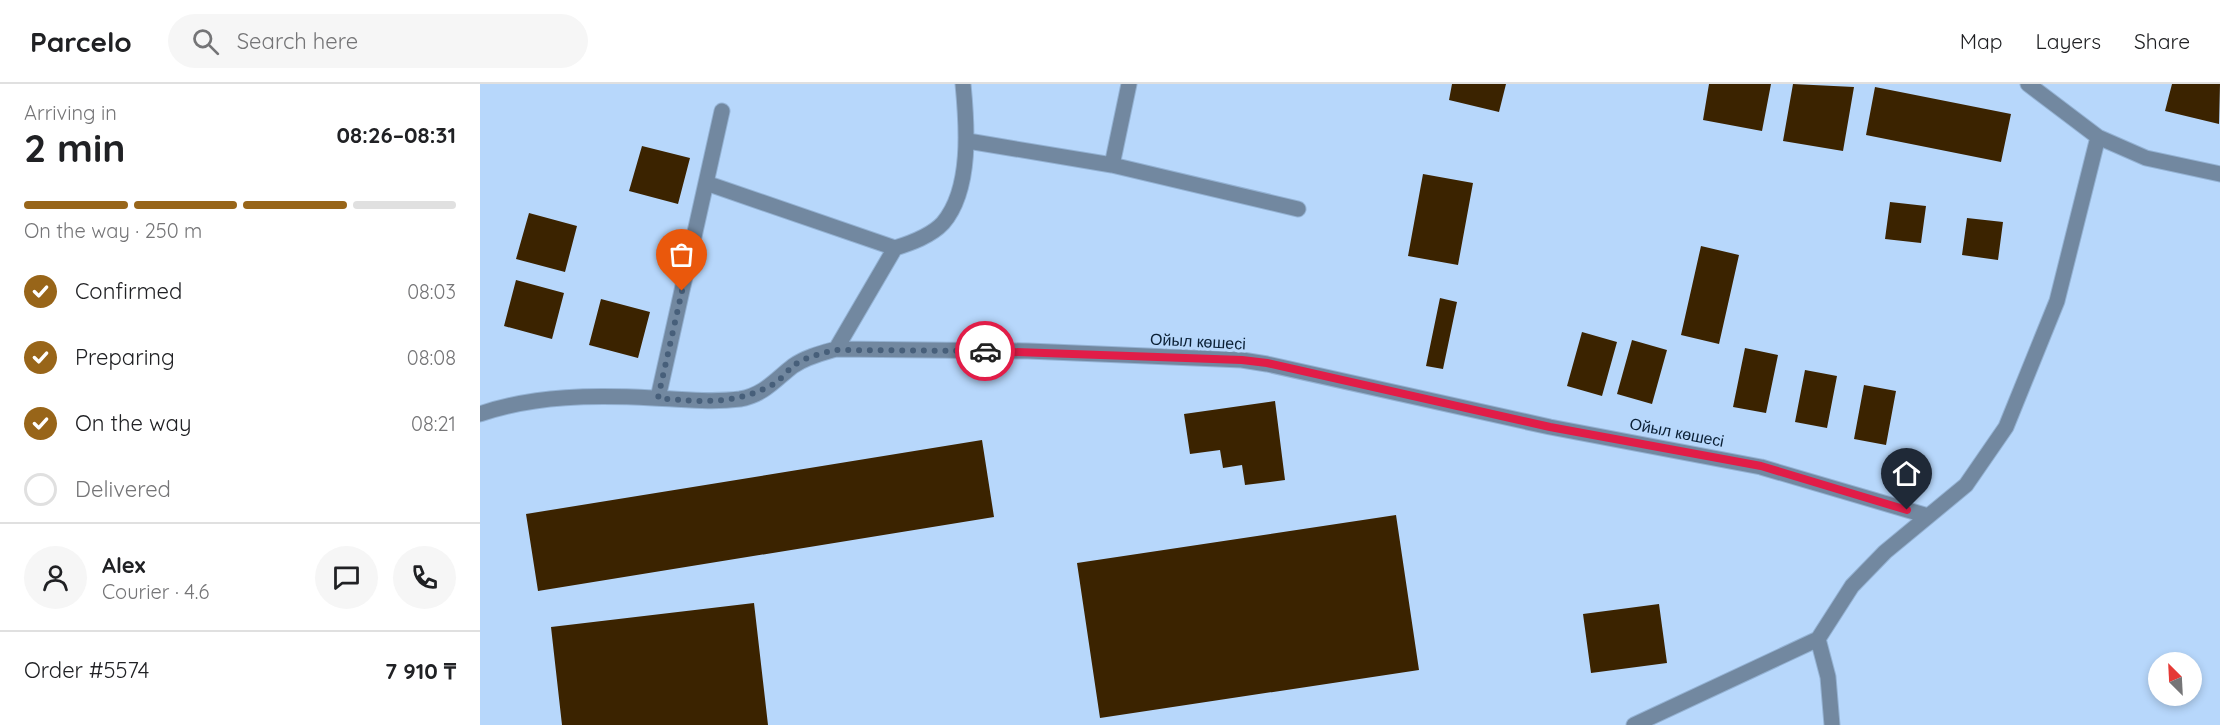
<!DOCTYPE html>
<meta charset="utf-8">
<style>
:root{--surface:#fff;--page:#f6f6f6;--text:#202124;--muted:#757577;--line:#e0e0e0;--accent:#986519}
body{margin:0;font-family:Quicksand,sans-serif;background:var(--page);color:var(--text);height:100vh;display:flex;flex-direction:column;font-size:22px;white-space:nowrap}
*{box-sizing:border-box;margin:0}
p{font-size:20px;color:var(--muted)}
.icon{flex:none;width:33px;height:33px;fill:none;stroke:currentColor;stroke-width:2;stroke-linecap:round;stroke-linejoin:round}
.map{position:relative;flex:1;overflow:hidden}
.panel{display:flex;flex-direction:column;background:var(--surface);width:480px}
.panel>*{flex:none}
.needle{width:39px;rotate:336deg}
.buttons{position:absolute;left:1668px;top:568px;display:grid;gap:12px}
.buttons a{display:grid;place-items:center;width:54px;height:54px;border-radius:50%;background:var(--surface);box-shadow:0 3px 9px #0003;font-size:30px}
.pin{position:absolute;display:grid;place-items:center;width:51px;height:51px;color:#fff;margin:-62px -26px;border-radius:50% 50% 50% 0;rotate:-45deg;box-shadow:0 0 6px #0007}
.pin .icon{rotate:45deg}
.courier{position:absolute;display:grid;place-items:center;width:60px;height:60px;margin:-30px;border:4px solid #e11d48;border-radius:50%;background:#fff;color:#222;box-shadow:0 2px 8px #0007}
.overview em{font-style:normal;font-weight:800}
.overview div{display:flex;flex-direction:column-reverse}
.overview{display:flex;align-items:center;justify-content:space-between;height:102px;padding:0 24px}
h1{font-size:39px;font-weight:800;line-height:45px}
.bar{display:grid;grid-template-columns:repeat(4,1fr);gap:9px 6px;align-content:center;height:72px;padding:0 24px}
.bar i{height:8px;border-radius:4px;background:var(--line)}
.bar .active{background:var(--accent)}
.bar p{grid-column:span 4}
.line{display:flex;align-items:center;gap:15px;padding:0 24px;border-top:2px solid var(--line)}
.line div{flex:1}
.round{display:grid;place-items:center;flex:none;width:63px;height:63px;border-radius:32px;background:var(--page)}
ol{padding:0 24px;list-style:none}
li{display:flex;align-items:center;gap:18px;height:66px}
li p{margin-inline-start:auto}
li .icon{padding:6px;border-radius:50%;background:var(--accent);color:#fff;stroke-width:4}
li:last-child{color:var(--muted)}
li i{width:33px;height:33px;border:3px solid var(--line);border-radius:50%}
header{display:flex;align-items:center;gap:36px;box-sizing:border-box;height:84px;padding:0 30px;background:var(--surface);border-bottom:2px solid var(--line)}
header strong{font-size:28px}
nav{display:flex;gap:33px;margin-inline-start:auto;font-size:21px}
.search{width:420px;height:54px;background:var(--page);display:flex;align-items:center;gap:15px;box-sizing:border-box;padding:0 21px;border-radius:33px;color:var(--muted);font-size:22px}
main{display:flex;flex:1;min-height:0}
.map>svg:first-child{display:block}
.building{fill:#3b2300}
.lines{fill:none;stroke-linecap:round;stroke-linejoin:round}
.minor-casing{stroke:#94b2d3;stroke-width:17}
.minor{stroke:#7288a0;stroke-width:15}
.done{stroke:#475f7a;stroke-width:6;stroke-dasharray:0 10.8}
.route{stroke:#e11d48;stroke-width:8}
.labels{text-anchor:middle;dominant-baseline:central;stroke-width:6;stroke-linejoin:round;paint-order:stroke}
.street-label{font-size:16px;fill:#0a1f34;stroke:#b7d7fb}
</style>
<header>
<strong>Parcelo</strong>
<div class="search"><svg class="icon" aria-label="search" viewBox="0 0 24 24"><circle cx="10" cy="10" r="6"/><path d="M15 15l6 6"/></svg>Search here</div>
<nav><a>Map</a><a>Layers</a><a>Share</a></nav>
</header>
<main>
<section class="panel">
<div class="overview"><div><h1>2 min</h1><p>Arriving in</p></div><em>08:26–08:31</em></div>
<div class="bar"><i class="active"></i><i class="active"></i><i class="active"></i><i></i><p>On the way · 250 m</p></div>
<ol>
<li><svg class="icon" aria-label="check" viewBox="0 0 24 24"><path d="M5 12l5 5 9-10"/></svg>Confirmed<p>08:03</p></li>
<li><svg class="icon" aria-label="check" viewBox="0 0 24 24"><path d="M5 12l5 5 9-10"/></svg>Preparing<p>08:08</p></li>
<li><svg class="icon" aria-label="check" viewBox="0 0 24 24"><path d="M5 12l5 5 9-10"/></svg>On the way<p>08:21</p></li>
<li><i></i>Delivered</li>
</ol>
<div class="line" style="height:108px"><a class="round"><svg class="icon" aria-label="person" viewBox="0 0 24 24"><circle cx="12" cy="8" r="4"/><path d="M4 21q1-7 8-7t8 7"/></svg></a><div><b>Alex</b><p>Courier · 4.6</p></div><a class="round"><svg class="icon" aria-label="chat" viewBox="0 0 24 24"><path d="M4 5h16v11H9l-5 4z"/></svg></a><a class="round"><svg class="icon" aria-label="phone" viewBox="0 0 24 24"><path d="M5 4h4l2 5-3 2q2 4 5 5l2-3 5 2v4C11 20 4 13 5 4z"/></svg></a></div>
<div class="line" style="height:78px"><div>Order #5574</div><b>7 910 ₸</b></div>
</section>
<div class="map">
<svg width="1740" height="641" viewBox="0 0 1740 641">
<rect width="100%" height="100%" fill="#b7d7fb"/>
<path class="building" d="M972,0H1026L1019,28L969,16Z
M1229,0H1291L1282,47L1223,36Z
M1313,0L1374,3L1363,67L1303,57Z
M1692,0H1740L1739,40L1685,27Z
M1395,3L1531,30L1521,78L1386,51Z
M162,62L210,74L198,120L149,107Z
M943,90L993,99L978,181L928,172Z
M1410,118L1446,122L1441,159L1405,155Z
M49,129L97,142L85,188L36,175Z
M1487,134L1523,138L1518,176L1482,171Z
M1221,162L1259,171L1239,260L1201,251Z
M36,196L84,209L72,255L24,242Z
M960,214L977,218L963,285L946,282Z
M121,215L170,228L158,274L109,261Z
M1102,248L1137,258L1122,312L1087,302Z
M1152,256L1187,266L1172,320L1137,310Z
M1265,264L1298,271L1286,329L1253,323Z
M1325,286L1357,292L1347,344L1315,338Z
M1384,301L1416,307L1406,361L1374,355Z
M795,317L805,396L765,401L762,381L743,384L740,366L710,370L704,330Z
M502,356L514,433L58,507L46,430Z
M916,431L939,586L620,634L597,479Z
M274,519L288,641H82L71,543Z
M1179,520L1187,579L1111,589L1103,530Z"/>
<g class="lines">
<g class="minor-casing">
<path id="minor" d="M483,0C487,41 492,105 463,139C451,152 431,159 415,164L356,265L548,267L762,276L787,280L1070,343L1281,383L1448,432
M1548,0L1618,53L1666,74L1740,90
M488,57L632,81L818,125
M632,81L649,0
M226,99L415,164
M178,314L242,27
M0,330C55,311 115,311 173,314C202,315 230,319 260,315C284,311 296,295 313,282C326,273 342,269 356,265
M1338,555L1348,593L1352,641
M1154,641L1338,555L1372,502L1405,468L1486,401L1526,343L1577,217L1618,53"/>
</g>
<use href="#minor" class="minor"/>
</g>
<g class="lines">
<path class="done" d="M202,207L178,314C219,318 255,321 292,301C300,297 306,288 313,282C325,273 342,269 356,266L505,267"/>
<path class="route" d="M505,267L762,276L787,279L1070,343L1281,382L1427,426"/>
</g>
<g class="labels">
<g class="street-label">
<text transform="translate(718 257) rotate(3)">Ойыл көшесі</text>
<text transform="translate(1197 348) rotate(11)">Ойыл көшесі</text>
</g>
</g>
</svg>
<div class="buttons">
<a><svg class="needle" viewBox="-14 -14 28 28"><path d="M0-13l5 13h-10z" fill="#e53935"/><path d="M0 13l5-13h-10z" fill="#757577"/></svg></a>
</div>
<div class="pin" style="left:202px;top:207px;background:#ea580c"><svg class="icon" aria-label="bag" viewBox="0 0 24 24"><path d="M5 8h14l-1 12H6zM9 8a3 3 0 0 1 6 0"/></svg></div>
<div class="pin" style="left:1427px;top:426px;background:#1f2937"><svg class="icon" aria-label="home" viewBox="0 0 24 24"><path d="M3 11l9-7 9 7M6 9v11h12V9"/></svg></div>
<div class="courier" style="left:505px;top:267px"><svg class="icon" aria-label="car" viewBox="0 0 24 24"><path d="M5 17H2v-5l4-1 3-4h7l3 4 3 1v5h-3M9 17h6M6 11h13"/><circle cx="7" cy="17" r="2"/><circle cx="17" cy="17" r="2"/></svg></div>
</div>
</main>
